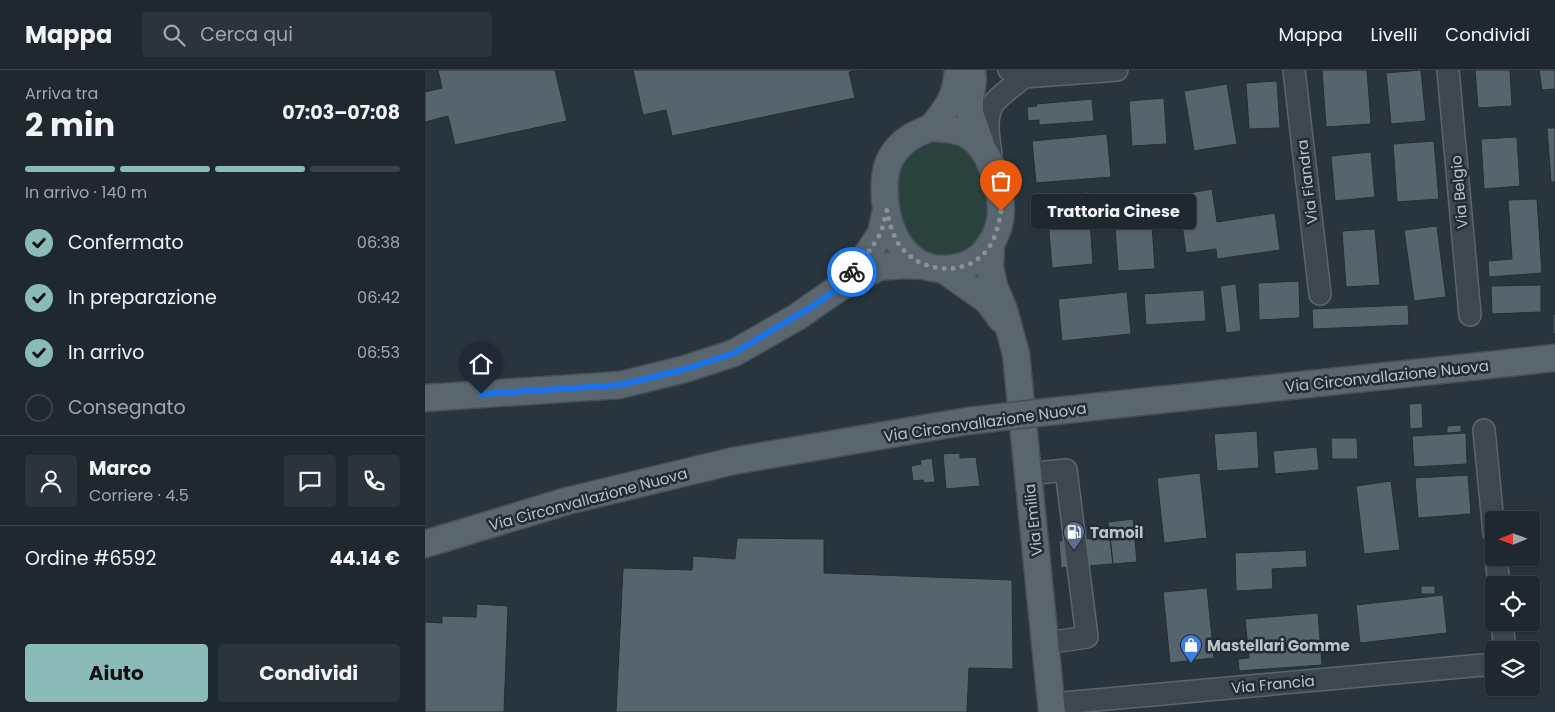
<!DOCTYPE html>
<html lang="it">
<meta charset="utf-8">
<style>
:root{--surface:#1e282e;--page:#2b343a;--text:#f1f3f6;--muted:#a1a6aa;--line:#3c444a;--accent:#8bbbb9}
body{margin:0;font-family:Poppins,sans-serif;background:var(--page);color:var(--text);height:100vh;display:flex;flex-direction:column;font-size:19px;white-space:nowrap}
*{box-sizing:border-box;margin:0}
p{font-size:16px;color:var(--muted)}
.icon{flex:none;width:28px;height:28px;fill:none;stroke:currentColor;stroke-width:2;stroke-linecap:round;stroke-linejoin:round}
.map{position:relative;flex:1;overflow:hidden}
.panel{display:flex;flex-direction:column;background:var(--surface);width:425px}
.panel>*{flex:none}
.needle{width:32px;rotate:269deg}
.buttons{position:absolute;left:1060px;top:441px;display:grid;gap:10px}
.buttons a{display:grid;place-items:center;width:55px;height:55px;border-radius:5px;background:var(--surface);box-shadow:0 1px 4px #0004,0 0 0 1px var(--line);font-size:25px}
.pin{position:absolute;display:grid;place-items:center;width:42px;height:42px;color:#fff;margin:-51px -21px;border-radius:50% 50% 50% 0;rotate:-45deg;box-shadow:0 0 5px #0007}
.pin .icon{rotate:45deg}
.courier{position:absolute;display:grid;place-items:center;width:50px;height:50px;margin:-25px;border:4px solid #1a73e8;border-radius:50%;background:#fff;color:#222;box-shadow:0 1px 6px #0007}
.bubble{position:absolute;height:35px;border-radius:5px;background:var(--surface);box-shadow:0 1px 4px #0004,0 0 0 1px var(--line);font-size:16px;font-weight:700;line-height:35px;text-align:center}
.headline em{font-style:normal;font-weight:700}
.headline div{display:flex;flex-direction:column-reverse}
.headline{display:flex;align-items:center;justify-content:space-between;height:85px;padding:0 25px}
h1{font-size:32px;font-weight:700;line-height:38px}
.bar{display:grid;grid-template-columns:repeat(4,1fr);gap:8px 5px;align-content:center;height:60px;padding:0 25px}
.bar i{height:6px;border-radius:4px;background:var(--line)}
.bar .active{background:var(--accent)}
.bar p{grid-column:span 4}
.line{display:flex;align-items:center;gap:12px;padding:0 25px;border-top:1px solid var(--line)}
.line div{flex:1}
.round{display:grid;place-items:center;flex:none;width:52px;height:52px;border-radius:5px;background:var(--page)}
ol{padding:0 25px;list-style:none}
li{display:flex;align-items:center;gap:15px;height:55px}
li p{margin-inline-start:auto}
li .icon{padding:5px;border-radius:50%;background:var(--accent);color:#111;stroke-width:4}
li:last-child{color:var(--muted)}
li i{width:28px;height:28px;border:2px solid var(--line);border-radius:50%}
.primary-button{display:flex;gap:10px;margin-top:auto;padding:10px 25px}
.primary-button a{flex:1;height:58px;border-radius:5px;background:var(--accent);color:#111;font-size:20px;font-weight:700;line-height:58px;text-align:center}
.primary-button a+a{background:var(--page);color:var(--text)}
header{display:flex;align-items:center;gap:30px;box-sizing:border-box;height:70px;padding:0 25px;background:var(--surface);border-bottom:1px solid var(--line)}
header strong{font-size:24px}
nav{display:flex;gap:28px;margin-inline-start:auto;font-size:18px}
.search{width:350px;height:45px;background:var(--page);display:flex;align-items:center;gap:12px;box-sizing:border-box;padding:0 18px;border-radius:5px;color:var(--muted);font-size:19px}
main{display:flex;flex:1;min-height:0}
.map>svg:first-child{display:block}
.green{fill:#2b413e}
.building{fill:#56646e;stroke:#232e35}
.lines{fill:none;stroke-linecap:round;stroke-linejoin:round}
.minor-casing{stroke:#5a656c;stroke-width:24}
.major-casing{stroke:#455057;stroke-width:29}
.minor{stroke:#3c474e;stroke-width:21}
.major{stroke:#5a666e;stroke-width:26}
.major-bridge-casing{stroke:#455057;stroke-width:29;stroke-linecap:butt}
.major-bridge{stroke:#5a666e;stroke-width:26}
.done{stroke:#869198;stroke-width:5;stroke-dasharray:0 9}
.route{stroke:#1a73e8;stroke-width:6}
.labels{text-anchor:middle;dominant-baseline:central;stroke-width:5;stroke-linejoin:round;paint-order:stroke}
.street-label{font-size:15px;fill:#b8c2c9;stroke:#212c33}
.poi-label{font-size:15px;font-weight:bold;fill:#b8c2c9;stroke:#212c33;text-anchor:start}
</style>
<header>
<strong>Mappa</strong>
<div class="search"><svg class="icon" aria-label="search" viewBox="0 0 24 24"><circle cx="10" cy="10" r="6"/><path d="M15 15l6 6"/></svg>Cerca qui</div>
<nav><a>Mappa</a><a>Livelli</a><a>Condividi</a></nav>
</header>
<main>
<section class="panel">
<div class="headline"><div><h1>2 min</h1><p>Arriva tra</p></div><em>07:03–07:08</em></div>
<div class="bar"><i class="active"></i><i class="active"></i><i class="active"></i><i></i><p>In arrivo · 140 m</p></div>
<ol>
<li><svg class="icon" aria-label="check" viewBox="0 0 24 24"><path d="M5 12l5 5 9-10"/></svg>Confermato<p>06:38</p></li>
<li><svg class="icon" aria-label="check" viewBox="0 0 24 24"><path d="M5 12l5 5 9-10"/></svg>In preparazione<p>06:42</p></li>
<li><svg class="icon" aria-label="check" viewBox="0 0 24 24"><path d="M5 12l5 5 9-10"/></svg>In arrivo<p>06:53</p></li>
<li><i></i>Consegnato</li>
</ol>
<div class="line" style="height:90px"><a class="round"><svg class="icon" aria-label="person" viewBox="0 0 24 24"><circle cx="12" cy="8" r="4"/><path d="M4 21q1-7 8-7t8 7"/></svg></a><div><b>Marco</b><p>Corriere · 4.5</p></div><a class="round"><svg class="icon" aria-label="chat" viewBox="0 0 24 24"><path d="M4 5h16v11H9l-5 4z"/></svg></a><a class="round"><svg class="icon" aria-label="phone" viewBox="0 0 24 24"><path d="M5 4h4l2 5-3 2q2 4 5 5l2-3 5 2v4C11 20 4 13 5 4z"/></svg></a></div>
<div class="line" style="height:65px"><div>Ordine #6592</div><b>44.14 €</b></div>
<div class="primary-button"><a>Aiuto</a><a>Condividi</a></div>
</section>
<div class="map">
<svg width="1130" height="642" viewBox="0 0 1130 642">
<rect width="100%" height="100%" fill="#28353e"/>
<path class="green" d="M512,69L526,71L540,77L549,88L563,121L564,140L563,155L547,179L533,186L504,185L492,178L482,167L472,139V106L476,92L485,80Z"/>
<path class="building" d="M13,0H130L142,51L30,75L23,46L0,52V22L17,18Z
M208,0H436L424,2L430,28L247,66L241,40L218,45Z
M897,0H942L946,54L901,57Z
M996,0L1001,51L966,54L961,3Z
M1050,0H1085L1087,36L1053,38Z
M1114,0H1130V19L1117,20Z
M852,11L855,58L824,59L821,13Z
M802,14L812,74L769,81L759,21Z
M739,28L742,74L707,76L704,31Z
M667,29L669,51L614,55V50L603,51L602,37L612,36L611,34Z
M1122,58H1130V112H1126Z
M682,64L686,107L611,113L607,71Z
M1092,67L1095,116L1059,119L1056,69Z
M1009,71L1014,129L972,132L968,74Z
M946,82L950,127L910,131L906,86Z
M787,119L792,152L850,143L855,180L792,189L791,179L761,183L753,125Z
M663,122L668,194L627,198L621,125Z
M725,125L730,199L693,201L688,127Z
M1112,129L1117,203L1064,207L1063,191L1087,189L1083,130Z
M1012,156L1021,227L989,231L979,160Z
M950,159L955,215L921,217L917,161Z
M874,211L875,248L834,250L833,213Z
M811,214L816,261L801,263L795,216Z
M1116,215V242L1067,244L1066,216Z
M779,220L781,251L721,255L719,224Z
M702,222L706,264L637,271L633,229Z
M983,235L984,255L888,259L887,239Z
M1128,244H1130V264H1128Z
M997,333L998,358L985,359L984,334Z
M1036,355V362L1022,363V356Z
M832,361L834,398L792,401L789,364Z
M1041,363L1042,394L989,397L987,366Z
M906,368H932L933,389H907Z
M892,377L894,400L850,404L848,381Z
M535,383V388L551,387L555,416L521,419L518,384Z
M507,388L510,412L499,413L498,410L488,411L486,396L496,394L495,390Z
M775,403L782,468L739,473L732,408Z
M1043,405L1046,444L993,448L990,408Z
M966,411L975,480L939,484L931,416Z
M708,449L712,492L688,494L683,452Z
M685,467L688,494L636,498L634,471Z
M312,468L399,469V503L587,510L588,599L544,598L542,642H191L198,498L267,500L268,486L310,489Z
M881,480L882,497L847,499L848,519L811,521L810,483Z
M996,516H1010V524H996Z
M782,518L789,588L745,593L738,522Z
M1018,525L1022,563L935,573L931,535Z
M52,534L83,536L79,642H0V552L17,553V546L51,547Z
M893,543L897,595L814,601L813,589L824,588L820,549Z"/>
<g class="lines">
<g class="minor-casing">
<path id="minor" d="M584,0L599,7L692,0
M869,0L895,224
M1023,0L1045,245
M566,84C564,69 559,47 569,33C575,25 591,14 599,7
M1059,360L1069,463
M603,404L641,400L662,567L621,573
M1071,488L1074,515
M1077,552L1080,580
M627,634L1069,594"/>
</g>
<g class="major-casing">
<path id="major" d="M547,0L548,11L545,27V43L558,80
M506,58C520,59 534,59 546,67C569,84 583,135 572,161C564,181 551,195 528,198C485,205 464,168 460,130C459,116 459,98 467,86C476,71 490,63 506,58Z
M506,58C523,38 531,27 533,0
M566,175L565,197L569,216L579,240L591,284L627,642
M519,200L562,230L576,249
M421,210L445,180L456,163L461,141
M0,328L195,315L260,299L309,283L372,247L415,217L454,197L478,195L501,196
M621,342L1130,288
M0,474L142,431L308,391L543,351"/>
</g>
<use href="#minor" class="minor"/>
<use href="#major" class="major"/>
<g class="major-bridge-casing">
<path id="major-bridge" d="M543,351L621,342"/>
</g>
<use href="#major-bridge" class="major-bridge"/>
</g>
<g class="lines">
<path class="done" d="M427,202L445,180L456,163L462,140C464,152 467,163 473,173C494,205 546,209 566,174C572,163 574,152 576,141"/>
<path class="route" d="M56,324L195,315L260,299L309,283L386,237L415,217L427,202"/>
</g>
<defs>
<g id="fuel-pin" transform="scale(1.125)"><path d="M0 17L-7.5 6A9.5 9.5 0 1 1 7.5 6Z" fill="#5c6f8a" stroke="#212c33"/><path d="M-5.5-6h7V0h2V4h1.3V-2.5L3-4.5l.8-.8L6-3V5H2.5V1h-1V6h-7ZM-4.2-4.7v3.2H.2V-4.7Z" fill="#fff"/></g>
<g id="shop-pin" transform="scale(1.125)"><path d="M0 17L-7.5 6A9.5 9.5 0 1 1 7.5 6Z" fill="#3f7fe0" stroke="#212c33"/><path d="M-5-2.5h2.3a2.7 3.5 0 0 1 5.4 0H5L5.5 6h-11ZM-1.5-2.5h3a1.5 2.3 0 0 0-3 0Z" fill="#fff"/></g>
</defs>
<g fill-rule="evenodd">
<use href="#fuel-pin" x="649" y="462"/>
<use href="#shop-pin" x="766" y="575"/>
</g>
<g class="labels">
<g class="street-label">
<text transform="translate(882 112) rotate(-97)">Via Fiandra</text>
<text transform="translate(1034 122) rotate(-95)">Via Belgio</text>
<text transform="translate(962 306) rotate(-6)">Via Circonvallazione Nuova</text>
<text transform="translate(560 352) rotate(-8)">Via Circonvallazione Nuova</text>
<text transform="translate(163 429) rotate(-15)">Via Circonvallazione Nuova</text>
<text transform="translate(608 450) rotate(-96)">Via Emilia</text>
<text transform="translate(848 614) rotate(-5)">Via Francia</text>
</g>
<g class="poi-label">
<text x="665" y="462">Tamoil</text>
<text x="782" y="575">Mastellari Gomme</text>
</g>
</g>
</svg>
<div class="buttons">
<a><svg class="needle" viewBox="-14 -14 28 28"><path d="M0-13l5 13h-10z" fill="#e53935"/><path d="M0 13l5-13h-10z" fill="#a1a6aa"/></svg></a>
<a><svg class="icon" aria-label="locate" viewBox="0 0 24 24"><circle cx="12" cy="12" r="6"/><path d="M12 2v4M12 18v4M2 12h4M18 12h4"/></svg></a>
<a><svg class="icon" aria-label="layers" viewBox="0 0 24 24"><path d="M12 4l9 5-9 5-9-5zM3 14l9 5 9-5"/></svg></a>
</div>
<div class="pin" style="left:576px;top:141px;background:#ea580c"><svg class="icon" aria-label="bag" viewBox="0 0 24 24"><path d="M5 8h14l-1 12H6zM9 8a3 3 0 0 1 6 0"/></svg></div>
<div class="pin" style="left:56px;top:324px;background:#1f2937"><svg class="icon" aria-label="home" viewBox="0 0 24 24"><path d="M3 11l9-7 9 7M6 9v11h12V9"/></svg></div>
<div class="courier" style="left:427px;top:202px"><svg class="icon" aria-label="bike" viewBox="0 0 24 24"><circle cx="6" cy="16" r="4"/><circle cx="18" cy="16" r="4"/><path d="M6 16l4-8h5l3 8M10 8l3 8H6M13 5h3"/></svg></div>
<div class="bubble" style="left:606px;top:124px;width:165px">Trattoria Cinese</div>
</div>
</main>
